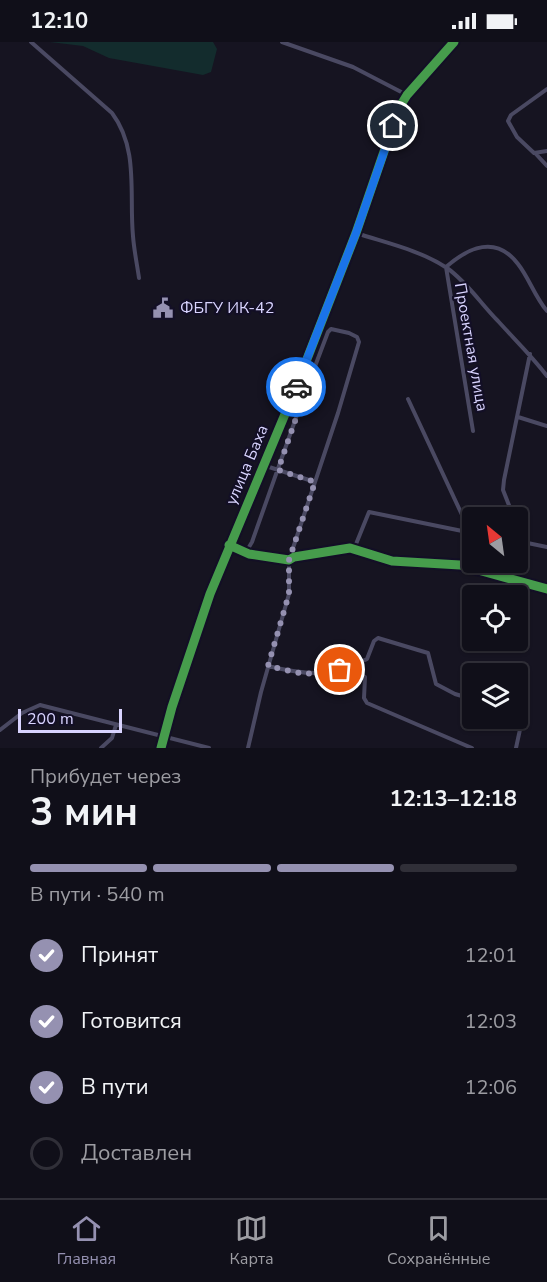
<!DOCTYPE html>
<html lang="ru">
<meta charset="utf-8">
<style>
:root{--surface:#100f19;--page:#1e1d26;--text:#f1f3f6;--muted:#9c9ca2;--line:#302f38;--accent:#9591b1}
body{margin:0;font-family:"Nunito Sans",sans-serif;background:var(--page);color:var(--text);height:100vh;display:flex;flex-direction:column;font-size:22px;white-space:nowrap}
*{box-sizing:border-box;margin:0}
p{font-size:20px;color:var(--muted)}
.icon{flex:none;width:33px;height:33px;fill:none;stroke:currentColor;stroke-width:2;stroke-linecap:round;stroke-linejoin:round}
.map{position:relative;height:706px;overflow:hidden}
.side{display:flex;flex-direction:column;background:var(--surface);flex:1}
.side>*{flex:none}
.needle{width:39px;rotate:331deg}
.fabs{position:absolute;left:462px;top:465px;display:grid;gap:12px}
.fabs a{display:grid;place-items:center;width:66px;height:66px;border-radius:6px;background:var(--surface);box-shadow:0 2px 4px #0004,0 0 0 2px var(--line);font-size:30px}
.scale{position:absolute;left:18px;bottom:15px;width:104px;box-sizing:border-box;padding-left:6px;border:3px solid #d9d4ff;border-top:0;font-size:16px;line-height:21px;white-space:nowrap;color:#d9d4ff;-webkit-text-stroke:4px #130f26;paint-order:stroke}
.pin{position:absolute;display:grid;place-items:center;width:51px;height:51px;color:#fff;margin:-26px;border:3px solid #fff;border-radius:50%;box-shadow:0 2px 6px #0007}
.courier{position:absolute;display:grid;place-items:center;width:60px;height:60px;margin:-30px;border:4px solid #1a73e8;border-radius:50%;background:#fff;color:#222;box-shadow:0 2px 8px #0007}
.overview em{font-style:normal;font-weight:700}
.overview div{display:flex;flex-direction:column-reverse}
.overview{display:flex;align-items:center;justify-content:space-between;height:102px;padding:0 30px}
h1{font-size:39px;font-weight:700;line-height:45px}
.bar{display:grid;grid-template-columns:repeat(4,1fr);gap:9px 6px;align-content:center;height:72px;padding:0 30px}
.bar i{height:8px;border-radius:4px;background:var(--line)}
.bar .active{background:var(--accent)}
.bar p{grid-column:span 4}
ol{padding:0 30px;list-style:none}
li{display:flex;align-items:center;gap:18px;height:66px}
li p{margin-inline-start:auto}
li .icon{padding:6px;border-radius:50%;background:var(--accent);color:#fff;stroke-width:4}
li:last-child{color:var(--muted)}
li i{width:33px;height:33px;border:3px solid var(--line);border-radius:50%}
.status{display:flex;justify-content:space-between;align-items:center;height:42px;padding:0 30px;background:var(--surface);direction:ltr}
.status svg{height:16px;fill:currentColor}
.dock{display:flex;justify-content:space-around;align-items:center;height:84px;border-top:2px solid var(--line);background:var(--surface);font-size:16px;color:var(--muted)}
.dock a{display:grid;justify-items:center;gap:3px}
.dock .active{color:var(--accent)}
.map>svg:first-child{display:block}
.green{fill:#132c2d}
.lines{fill:none;stroke-linecap:round;stroke-linejoin:round}
.minor{stroke:#4a4962;stroke-width:4}
.cycleway-casing{stroke:#130f26;stroke-width:13}
.cycleway{stroke:#469c4c;stroke-width:9}
.done{stroke:#9591b1;stroke-width:6;stroke-dasharray:0 10.8}
.route{stroke:#1a73e8;stroke-width:8}
.labels{text-anchor:middle;dominant-baseline:central;stroke-width:4.5;stroke-linejoin:round;paint-order:stroke}
.poi-label{font-size:16px;fill:#d9d4ff;stroke:#130f26;text-anchor:start}
.street-label{font-size:16px;fill:#d9d4ff;stroke:#130f26}
</style>
<div class="status"><b>12:10</b><svg viewBox="0 0 49 12"><path d="M0 12V9h3v3zM5 12V6h3v6zM10 12V3h3v9zM15 12V0h3v12zM26 1h20v11H26zM47 4h2v5h-2z"/></svg></div>
<div class="map">
<svg width="547" height="706" viewBox="0 0 547 706">
<rect width="100%" height="100%" fill="#161421"/>
<path class="green" d="M50,0H213L217,7L211,30L203,33L109,16L83,4Z"/>
<g class="lines">
<path class="minor" d="M31,0L112,71C139,107 129,152 133,194C134,208 137,222 139,236
M282,0L353,25L407,53
M547,47L511,73L508,79L517,95L534,111L547,109
M535,111L547,124
M356,191C386,201 420,208 447,226C467,240 481,262 498,279C515,298 531,313 547,334
M408,357L470,490
M518,375L547,384
M473,389L446,225C469,205 496,193 518,222C529,236 535,255 547,269
M263,423L315,440
M514,476L503,448L504,438L530,312
M518,483L526,500
M518,499L547,505
M229,503L249,512L289,518L294,515L350,506L392,519L460,523L547,547
M354,507L369,470L472,491
M246,510L252,500L303,356
M268,624C305,633 332,636 367,617L374,599L378,596L428,611L436,642L455,652L472,657
M340,628L365,635L364,656L367,661L472,706
M0,688L22,671L40,663L209,706
M101,706L112,696L116,683
M161,706L172,665L210,552L293,353L356,191L399,66L407,53L454,0
M248,706L261,650L289,552V518L338,371L359,300L357,295L349,291L331,287L328,290L303,356L293,353
M516,706L524,669L518,668"/>
<g class="cycleway-casing">
<path id="cycleway" d="M229,503L249,512L289,518L294,515L350,506L392,519L460,523L547,547
M161,706L172,665L210,552L293,353L356,191L399,66L407,53L454,0"/>
</g>
<use href="#cycleway" class="cycleway"/>
</g>
<g class="lines">
<path class="done" d="M296,345L293,353L303,356L278,428L315,440L289,518V552L268,624L304,632L340,628"/>
<path class="route" d="M296,345L356,191L393,84"/>
</g>
<defs>
<g id="civic-bare" transform="scale(1.62)"><path d="M-.6-6.5H3V-4.5H.6V-3L4-1V1h2V6H-6V1h2V-1L-.6-3ZM-1.2 2.5V6h2.4V2.5Z" fill="#9591b1" stroke="#130f26" stroke-width="2.5" paint-order="stroke"/></g>
</defs>
<g fill-rule="evenodd">
<use href="#civic-bare" x="163" y="266"/>
</g>
<g class="labels">
<g class="poi-label">
<text x="180" y="266">ФБГУ ИК-42</text>
</g>
<g class="street-label">
<text transform="translate(471 305) rotate(80)">Проектная улица</text>
<text transform="translate(247 423) rotate(-67)">улица Баха</text>
</g>
</g>
</svg>
<div class="fabs">
<a><svg class="needle" viewBox="-14 -14 28 28"><path d="M0-13l5 13h-10z" fill="#e53935"/><path d="M0 13l5-13h-10z" fill="#9c9ca2"/></svg></a>
<a><svg class="icon" aria-label="locate" viewBox="0 0 24 24"><circle cx="12" cy="12" r="6"/><path d="M12 2v4M12 18v4M2 12h4M18 12h4"/></svg></a>
<a><svg class="icon" aria-label="layers" viewBox="0 0 24 24"><path d="M12 4l9 5-9 5-9-5zM3 14l9 5 9-5"/></svg></a>
</div>
<div class="scale">200 m</div>
<div class="pin" style="left:340px;top:628px;background:#ea580c"><svg class="icon" aria-label="bag" viewBox="0 0 24 24"><path d="M5 8h14l-1 12H6zM9 8a3 3 0 0 1 6 0"/></svg></div>
<div class="pin" style="left:393px;top:84px;background:#1f2937"><svg class="icon" aria-label="home" viewBox="0 0 24 24"><path d="M3 11l9-7 9 7M6 9v11h12V9"/></svg></div>
<div class="courier" style="left:296px;top:345px"><svg class="icon" aria-label="car" viewBox="0 0 24 24"><path d="M5 17H2v-5l4-1 3-4h7l3 4 3 1v5h-3M9 17h6M6 11h13"/><circle cx="7" cy="17" r="2"/><circle cx="17" cy="17" r="2"/></svg></div>
</div>
<section class="side">
<div class="overview"><div><h1>3 мин</h1><p>Прибудет через</p></div><em>12:13–12:18</em></div>
<div class="bar"><i class="active"></i><i class="active"></i><i class="active"></i><i></i><p>В пути · 540 m</p></div>
<ol>
<li><svg class="icon" aria-label="check" viewBox="0 0 24 24"><path d="M5 12l5 5 9-10"/></svg>Принят<p>12:01</p></li>
<li><svg class="icon" aria-label="check" viewBox="0 0 24 24"><path d="M5 12l5 5 9-10"/></svg>Готовится<p>12:03</p></li>
<li><svg class="icon" aria-label="check" viewBox="0 0 24 24"><path d="M5 12l5 5 9-10"/></svg>В пути<p>12:06</p></li>
<li><i></i>Доставлен</li>
</ol>
</section>
<nav class="dock">
<a class="active"><svg class="icon" aria-label="home" viewBox="0 0 24 24"><path d="M3 11l9-7 9 7M6 9v11h12V9"/></svg>Главная</a>
<a><svg class="icon" aria-label="map" viewBox="0 0 24 24"><path d="M3 6l6-2 6 2 6-2v14l-6 2-6-2-6 2zM9 4v14M15 6v14"/></svg>Карта</a>
<a><svg class="icon" aria-label="saved" viewBox="0 0 24 24"><path d="M7 4h10v16l-5-4-5 4z"/></svg>Сохранённые</a>
</nav>
